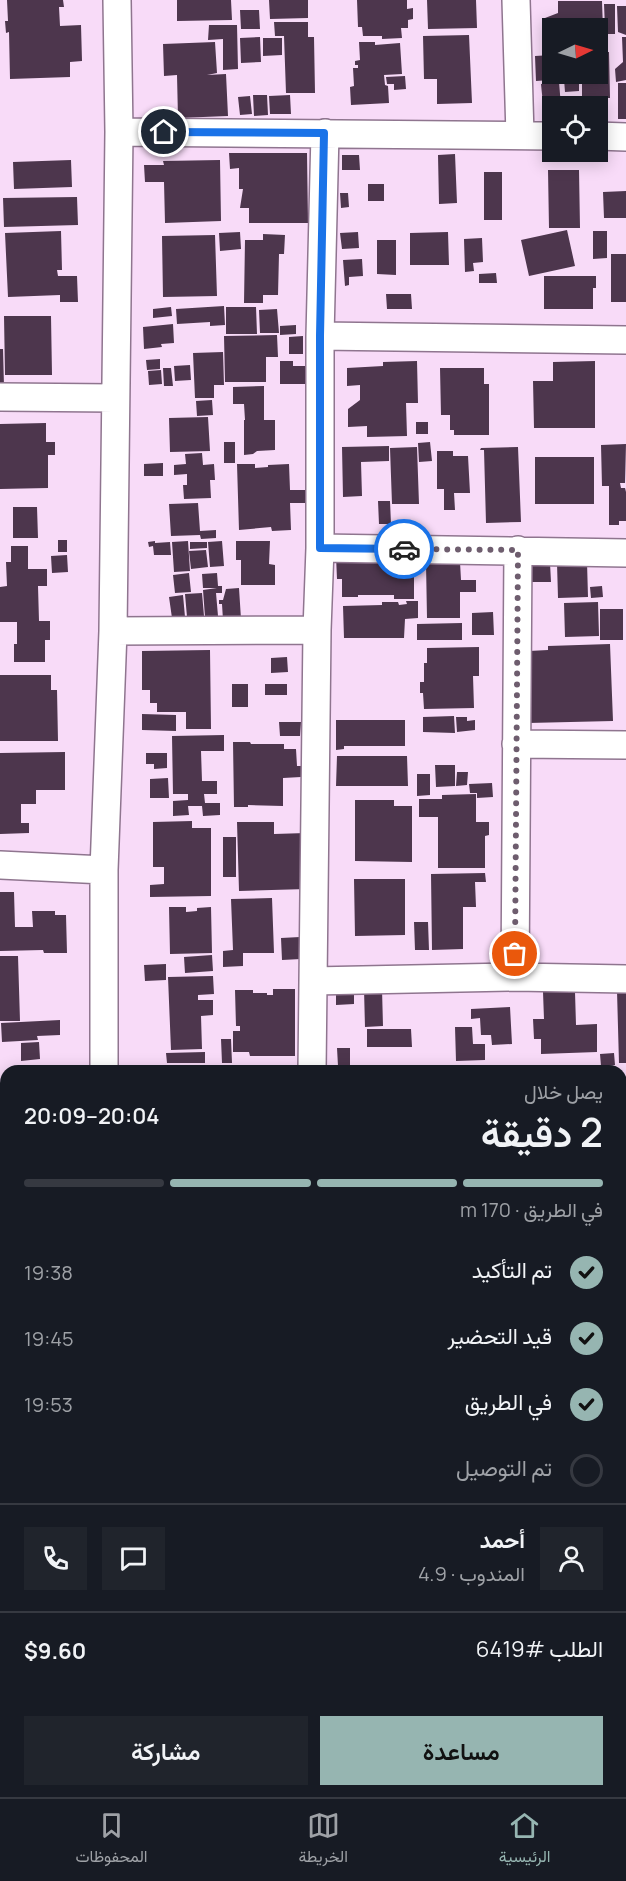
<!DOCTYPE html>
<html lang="ar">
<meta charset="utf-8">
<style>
:root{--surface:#171b24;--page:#20242c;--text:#f1f3f6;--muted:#9ea1a6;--line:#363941;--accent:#96b5b1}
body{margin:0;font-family:Manrope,Vazirmatn,sans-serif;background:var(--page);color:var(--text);direction:rtl;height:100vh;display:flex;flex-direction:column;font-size:22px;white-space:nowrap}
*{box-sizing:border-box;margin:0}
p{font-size:20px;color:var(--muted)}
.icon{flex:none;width:33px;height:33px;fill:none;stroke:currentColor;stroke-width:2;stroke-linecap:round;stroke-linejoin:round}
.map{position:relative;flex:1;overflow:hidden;direction:ltr}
.side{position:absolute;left:0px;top:1065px;width:627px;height:732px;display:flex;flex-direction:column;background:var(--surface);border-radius:18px 18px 0 0;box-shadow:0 3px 15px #0003;direction:rtl}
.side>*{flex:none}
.needle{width:39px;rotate:85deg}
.fabs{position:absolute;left:542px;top:18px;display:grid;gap:12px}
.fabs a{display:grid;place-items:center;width:66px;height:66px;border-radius:0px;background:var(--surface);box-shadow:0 3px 15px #0003;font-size:30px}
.pin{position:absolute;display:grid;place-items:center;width:51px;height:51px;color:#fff;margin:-26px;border:3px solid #fff;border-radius:50%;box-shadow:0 2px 6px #0007}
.courier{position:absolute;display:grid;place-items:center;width:60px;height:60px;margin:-30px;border:4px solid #1a73e8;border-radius:50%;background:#fff;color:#222;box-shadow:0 2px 8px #0007}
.headline em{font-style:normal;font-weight:600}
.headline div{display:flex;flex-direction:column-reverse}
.headline{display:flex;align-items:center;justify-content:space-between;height:102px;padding:0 24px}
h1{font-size:39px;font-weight:600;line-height:45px}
.bar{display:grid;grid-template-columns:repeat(4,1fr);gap:9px 6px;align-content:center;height:72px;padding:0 24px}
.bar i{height:8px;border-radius:4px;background:var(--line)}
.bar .active{background:var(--accent)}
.bar p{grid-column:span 4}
.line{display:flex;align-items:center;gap:15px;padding:0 24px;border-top:2px solid var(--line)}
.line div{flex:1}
.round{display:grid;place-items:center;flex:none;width:63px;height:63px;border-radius:0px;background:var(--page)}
ol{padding:0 24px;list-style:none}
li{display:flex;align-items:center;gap:18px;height:66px}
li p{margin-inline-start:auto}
li .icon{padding:6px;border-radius:50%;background:var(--accent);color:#111;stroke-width:4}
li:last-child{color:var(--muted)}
li i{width:33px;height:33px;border:3px solid var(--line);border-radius:50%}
.primary-button{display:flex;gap:12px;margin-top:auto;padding:12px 24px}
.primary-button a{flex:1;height:69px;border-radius:0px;background:var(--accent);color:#111;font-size:24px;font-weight:600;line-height:69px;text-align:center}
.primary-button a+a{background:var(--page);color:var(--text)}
.tabs{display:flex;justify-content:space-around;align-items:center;height:84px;border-top:2px solid var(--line);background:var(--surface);font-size:16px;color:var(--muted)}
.tabs a{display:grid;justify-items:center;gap:3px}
.tabs .active{color:var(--accent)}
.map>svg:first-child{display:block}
.building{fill:#4d364d}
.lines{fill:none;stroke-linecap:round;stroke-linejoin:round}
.minor-casing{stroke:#8f758f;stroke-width:30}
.minor{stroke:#fff;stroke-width:27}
.done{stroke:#6e5d6e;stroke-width:6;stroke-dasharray:0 10.8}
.route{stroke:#1a73e8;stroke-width:8}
</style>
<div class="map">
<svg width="626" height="1797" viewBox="0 0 626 1797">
<rect width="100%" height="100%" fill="#f8dbf8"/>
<path class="building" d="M7,0H63L64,7H59L60,26L81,25L82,61L70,62V77L10,79L9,32L6,33L5,21H8Z
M177,0H231L232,20L177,21Z
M269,0H308V18L270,19Z
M357,0H407V9L413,8V19L408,20V28H401L402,38L382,39V36H363L362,27H358Z
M427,0H476L477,28L428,29Z
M558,1H602L603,30L552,28L545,30V18L558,13Z
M604,4H615V34H607V29L605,28Z
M617,6H626V35L618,32Z
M240,10H259L260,29H241Z
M274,22H308V37H314L315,93H286L284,36H275Z
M209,25H237L238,69L223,70V39L208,40Z
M469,35L472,103L437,104V79H424L423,36Z
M543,36H552V51L544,52Z
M260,37L261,62L241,63L240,38Z
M622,37H626V80L616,82L615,69L623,62Z
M263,38H282V55L263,56Z
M215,42L217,73L207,75L226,74L228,116L178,118L177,75L164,76L163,44Z
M359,42H375V45L400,43L402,74L384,75L385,85L388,86L389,103L351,105L350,87L354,86L353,68H358V65H355V61L360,60Z
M597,52H609L610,98H594V106H582V77L574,76V74H597Z
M552,55V74H561V75L579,79V91L565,92L564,79L536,81L535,56Z
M405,76L406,89L394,90V84H387L386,77Z
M559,82L561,106H553V103L543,104L541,84Z
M618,83H626V119H618Z
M253,95H267L268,115L254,116Z
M290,95L291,114H270L269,96Z
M250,96L252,114L240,115L238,97Z
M563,96H579V106H564Z
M229,153H307L308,223H249V208H240L243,189H239V168L230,169Z
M455,154L457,203L439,204L438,155Z
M342,155H359L360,170H342Z
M71,160L72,187L14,189L13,162Z
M220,160L221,221L165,223L164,182H145L144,165H164L163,161Z
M548,170H579L580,228H549Z
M484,172H502V220H484Z
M368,184H384V201H368Z
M626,191V218H604L603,192Z
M340,193H348L349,207L341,208Z
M77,197L78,225L4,227L3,198Z
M567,230L575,266L529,276L521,240Z
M61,231L62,270H57L58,276H77L78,302H60V295L8,297L5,233Z
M593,231H607V258L593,259Z
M240,232L241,249L220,251L219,233Z
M358,232L359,248L342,249L340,233Z
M448,232L449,265H410V233Z
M263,234L285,235L284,254H279L278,295H263V303H244L245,240H263Z
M215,235L217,296L163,297L162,236Z
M482,238L483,262L473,263L474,271L465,272L464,239Z
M377,240H396V275L377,274Z
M611,254H626V302H611Z
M362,259L363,276L349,277V285L345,286L343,260Z
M496,273L497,283H479V274Z
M544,276H596V288H593V309H544Z
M386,294H411L412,309H387Z
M224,306L225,325L210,326V322L177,324L176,309Z
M171,307L172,316L153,318V309Z
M226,307H256L257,334H226Z
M277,309L279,333H260L259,310Z
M4,316H51L52,375H5Z
M173,324L174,343L161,344L162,347L144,349L143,327Z
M296,325V334L280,335V326Z
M277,335L278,357H266V382H225L224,336Z
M303,336V354H289V337Z
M0,349H3L4,386H0Z
M223,352L224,385H214V398H195L193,353Z
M160,359V369L147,370L146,360Z
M280,361H293V366H305V384H280Z
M417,361L418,403H406L407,436L367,437V426L348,427V409L360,400V385L347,386V368L383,366V362Z
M595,361V428H534L533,381H553V362Z
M190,365L191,380L175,381L174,366Z
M163,368H171L173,386H164Z
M440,368H484V384H489V435H454V430H450V415H441Z
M161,370L162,384L149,385L148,371Z
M264,386V420H275V450L257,451L253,454L244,455V420H251H245L244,404H233V387Z
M212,400L213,415L197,416L196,401Z
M208,417L210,451L170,452L169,418Z
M416,422H428V434H416Z
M46,423V442H55V455H48V488L0,489V424Z
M224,442H235V463H224Z
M430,442L432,461L419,462L418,443Z
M626,444L625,483H620L621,488H625L626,492V521H619V525H609V486H602L601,445Z
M389,446V461L361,462L362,496L343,497L342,447Z
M417,447L419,504H392L390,448Z
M518,447L521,522L486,523L484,450H480L481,448Z
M437,451H453V456H468L470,493H454L455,510H444V489H437Z
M202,453L203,465L214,464L215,480H210L211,498L184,499L183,485H187V474L174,475V465L186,464L185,454Z
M535,457H594V504H535Z
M163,463V476H144V464Z
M237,464H255V468L268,467V465L289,464L290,490H310V503H290L291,530L272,531L271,527L239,530Z
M378,501H390L391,524H379Z
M198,503L200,531L216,530V538L201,539L200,535L171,536L169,504Z
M13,507H37L38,538H13Z
M58,540H67V552H58Z
M155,541V543L170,542L171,555H154L153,546L149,547L148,542Z
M188,541L190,571L174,572L172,542Z
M222,541L224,566L210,567L208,542Z
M236,541H270L269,564L275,565V585H241V560H236Z
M190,542H207V548L190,549Z
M11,546H28V569H47V586H38L39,621H50V640H45V662H14V644H17V622H0V587L7,586L6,562H11Z
M206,550L208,567L191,569L189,551Z
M67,555L68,572L52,573L51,556Z
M336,556H414V599H394V595H358V597H342V579H337Z
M460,562L461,580H476V592H460V618H427L426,563Z
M587,562L588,597L558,598L557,563Z
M532,563H550L551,582H532Z
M189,573L191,592L175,593L173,575Z
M217,573L218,586H222V593H216L218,616L205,617L203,590L217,588H203L202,574Z
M602,586L603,597L591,598L590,587Z
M239,588L241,619L223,620L222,604H219V600H223L226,589Z
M202,593L204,616L187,617L185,594Z
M183,595L185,617L172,618L169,597Z
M406,601H418V618L405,619L404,638H344L343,606L382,605V602H398L399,605L407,604Z
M598,602L599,636L565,637L564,603Z
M600,609H623V640H600Z
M493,612L494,635H472V613Z
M462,623V640H417V624Z
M610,644L613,721L528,723L527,695H531L529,651L548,650V646Z
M479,647V676H473L474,708L424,709L423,693H420V682H424V663H427V648Z
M210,650L211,729H186V712H157V703H150V690H142V651Z
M287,657L288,672L271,673V658Z
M0,675H51V690H57L58,741H0Z
M232,684H248V707H232Z
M265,684H287V695H265Z
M142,714L176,715V731L142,730Z
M454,716L455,733L423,732V717Z
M456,717H467V721L475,720V730L457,732Z
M336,720H405V746H344V749L336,750Z
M279,722H301L300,736H280Z
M224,735V751H201L202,781H217V794H204L205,803H220V815L203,816L202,806H188L189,815L173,816V801L188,800V794H173L172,736Z
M233,742H250L251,744H284V749H296L297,766H301V777L283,778V806L248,805V807H234Z
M65,752V790H36V804H21V823H29V833L0,834V753Z
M146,753H167V768L154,769V764H146Z
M337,756H407L408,786H336Z
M435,765H455V786L436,787Z
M457,772H468L467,785L456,786Z
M417,774H430V795L417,796Z
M168,778L169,798H150V779Z
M492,783L493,797L477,798V793H470L469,784Z
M476,794V822H489V835L485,836V868H438V817H419V799H442V795Z
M355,800H394V806H412V862L355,861Z
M192,821V828H211V896L150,897V885L164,884V867H153V822Z
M237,822H274V834L306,833L307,889L239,891Z
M223,837H236V877H223Z
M485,873L486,882H475L476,907H463V949L432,950L431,874Z
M354,879H405V935L355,936Z
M0,892H14L15,927H33L32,911H55V915H66L67,953H44L43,950L0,951Z
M272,898L274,953H243V966L223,967V951L233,950L231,899Z
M169,907H186V912L197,911V908L211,907L212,953L170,954Z
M414,922H428L429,950H415Z
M300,937L301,959L282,960L281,938Z
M212,955L213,971L185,973L184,957Z
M0,956H18L20,1021H0Z
M166,964V980L145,981L144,965Z
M213,976L214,994L198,995V1000H213V1015L201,1016L202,1049L171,1050L168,977Z
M273,989H295V1056H250L249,1052H233V1031H240V1026H236L235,990H253V993H267V995H273Z
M354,989V1004L336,1005V990Z
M364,989H382L383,1026L365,1027Z
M617,991H626V1063H619Z
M543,992H575L576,1025L597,1024V1052L541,1054V1039H534L533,1019H544Z
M510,1007L512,1044L492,1045L491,1035H481L480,1018L471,1019V1009Z
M60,1020V1035L37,1036L38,1040L2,1042L1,1023Z
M455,1027H472L473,1044H485V1060L456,1061Z
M367,1029H411L412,1047H367Z
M221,1039H231L232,1063H222Z
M39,1042L40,1059L21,1061V1043Z
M337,1048H350V1066H338Z
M205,1052V1063H167L166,1053Z
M614,1053L615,1065L601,1066L600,1054Z
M223,1065H293V1071H223Z
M573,1065V1071H540V1066Z
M416,1068V1071H332V1069Z
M626,1128V1147H621V1129Z
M0,1170H6V1189H0Z
M621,1217H626V1257H621Z
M0,1241H6V1275H0Z
M621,1312H626V1378H621Z
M2,1345H6V1379H2Z
M0,1409H6V1468H4L3,1441H0Z
M621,1432H626V1491H622Z
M0,1472L6,1473V1545H0Z
M0,1558H6V1589H0Z
M626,1574V1613L621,1614V1575Z
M626,1635V1668H621V1636Z
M1,1637H6V1708H1L0,1703Z
M621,1731H626V1765H621Z
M153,1791H216V1797H154Z
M329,1791H387V1797H329Z
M425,1791H497V1797H426Z
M528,1791H590V1797H528Z"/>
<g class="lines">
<g class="minor-casing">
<path id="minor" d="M516,0L520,135
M119,132L552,136
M597,136L626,137
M320,336L626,340
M0,397L114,398
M320,548L626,553
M113,631L317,630
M516,744L626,745
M0,865L104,870
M515,977L518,550
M313,981L515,977L626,979
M104,1071V870L113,631L119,132L117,0
M312,1071L317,630L320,548V336L325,133
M621,1193H626
M0,1295H6
M621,1390H626
M0,1730L6,1731
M98,1797L99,1791
M309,1797V1791
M505,1797V1791"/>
</g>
<use href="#minor" class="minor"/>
</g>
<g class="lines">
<path class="done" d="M404,549L518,550L515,954"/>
<path class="route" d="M164,132L324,133L320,336V548L404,549"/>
</g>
</svg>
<div class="fabs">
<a><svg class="needle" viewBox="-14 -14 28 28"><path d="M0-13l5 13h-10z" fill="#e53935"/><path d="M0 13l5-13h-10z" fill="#9ea1a6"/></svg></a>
<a><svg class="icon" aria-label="locate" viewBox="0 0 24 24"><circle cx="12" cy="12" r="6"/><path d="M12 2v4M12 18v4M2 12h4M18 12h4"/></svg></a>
</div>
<div class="pin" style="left:515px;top:954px;background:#ea580c"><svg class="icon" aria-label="bag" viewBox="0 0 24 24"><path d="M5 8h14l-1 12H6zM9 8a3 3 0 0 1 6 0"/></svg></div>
<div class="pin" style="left:164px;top:132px;background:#1f2937"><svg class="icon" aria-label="home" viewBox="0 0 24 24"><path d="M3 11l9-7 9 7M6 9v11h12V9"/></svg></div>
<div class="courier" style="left:404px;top:549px"><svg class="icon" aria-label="car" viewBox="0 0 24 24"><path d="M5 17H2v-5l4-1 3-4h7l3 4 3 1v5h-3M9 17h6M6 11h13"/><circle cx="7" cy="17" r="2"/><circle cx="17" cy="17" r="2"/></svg></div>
<section class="side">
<div class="headline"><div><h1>2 دقيقة</h1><p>يصل خلال</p></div><em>20:04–20:09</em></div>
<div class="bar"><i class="active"></i><i class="active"></i><i class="active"></i><i></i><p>في الطريق · 170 m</p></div>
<ol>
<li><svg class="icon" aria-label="check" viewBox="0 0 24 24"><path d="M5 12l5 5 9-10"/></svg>تم التأكيد<p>19:38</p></li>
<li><svg class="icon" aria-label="check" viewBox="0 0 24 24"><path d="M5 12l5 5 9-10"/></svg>قيد التحضير<p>19:45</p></li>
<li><svg class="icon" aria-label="check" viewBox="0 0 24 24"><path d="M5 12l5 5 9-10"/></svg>في الطريق<p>19:53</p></li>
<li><i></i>تم التوصيل</li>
</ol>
<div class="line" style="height:108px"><a class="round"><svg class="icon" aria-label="person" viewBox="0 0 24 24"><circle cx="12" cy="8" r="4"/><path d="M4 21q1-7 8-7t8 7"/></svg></a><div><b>أحمد</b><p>المندوب · 4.9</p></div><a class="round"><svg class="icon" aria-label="chat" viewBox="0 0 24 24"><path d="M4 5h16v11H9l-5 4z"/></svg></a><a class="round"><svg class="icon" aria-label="phone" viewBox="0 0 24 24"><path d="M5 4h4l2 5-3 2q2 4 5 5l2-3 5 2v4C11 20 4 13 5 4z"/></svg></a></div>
<div class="line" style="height:78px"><div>الطلب #6419</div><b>$9.60</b></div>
<div class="primary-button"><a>مساعدة</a><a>مشاركة</a></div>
</section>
</div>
<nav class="tabs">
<a class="active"><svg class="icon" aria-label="home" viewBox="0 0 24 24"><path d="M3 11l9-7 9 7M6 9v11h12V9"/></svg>الرئيسية</a>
<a><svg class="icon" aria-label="map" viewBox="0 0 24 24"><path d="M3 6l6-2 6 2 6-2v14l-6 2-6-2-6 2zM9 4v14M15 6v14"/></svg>الخريطة</a>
<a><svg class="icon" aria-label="saved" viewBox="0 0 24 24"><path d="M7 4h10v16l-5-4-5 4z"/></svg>المحفوظات</a>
</nav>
